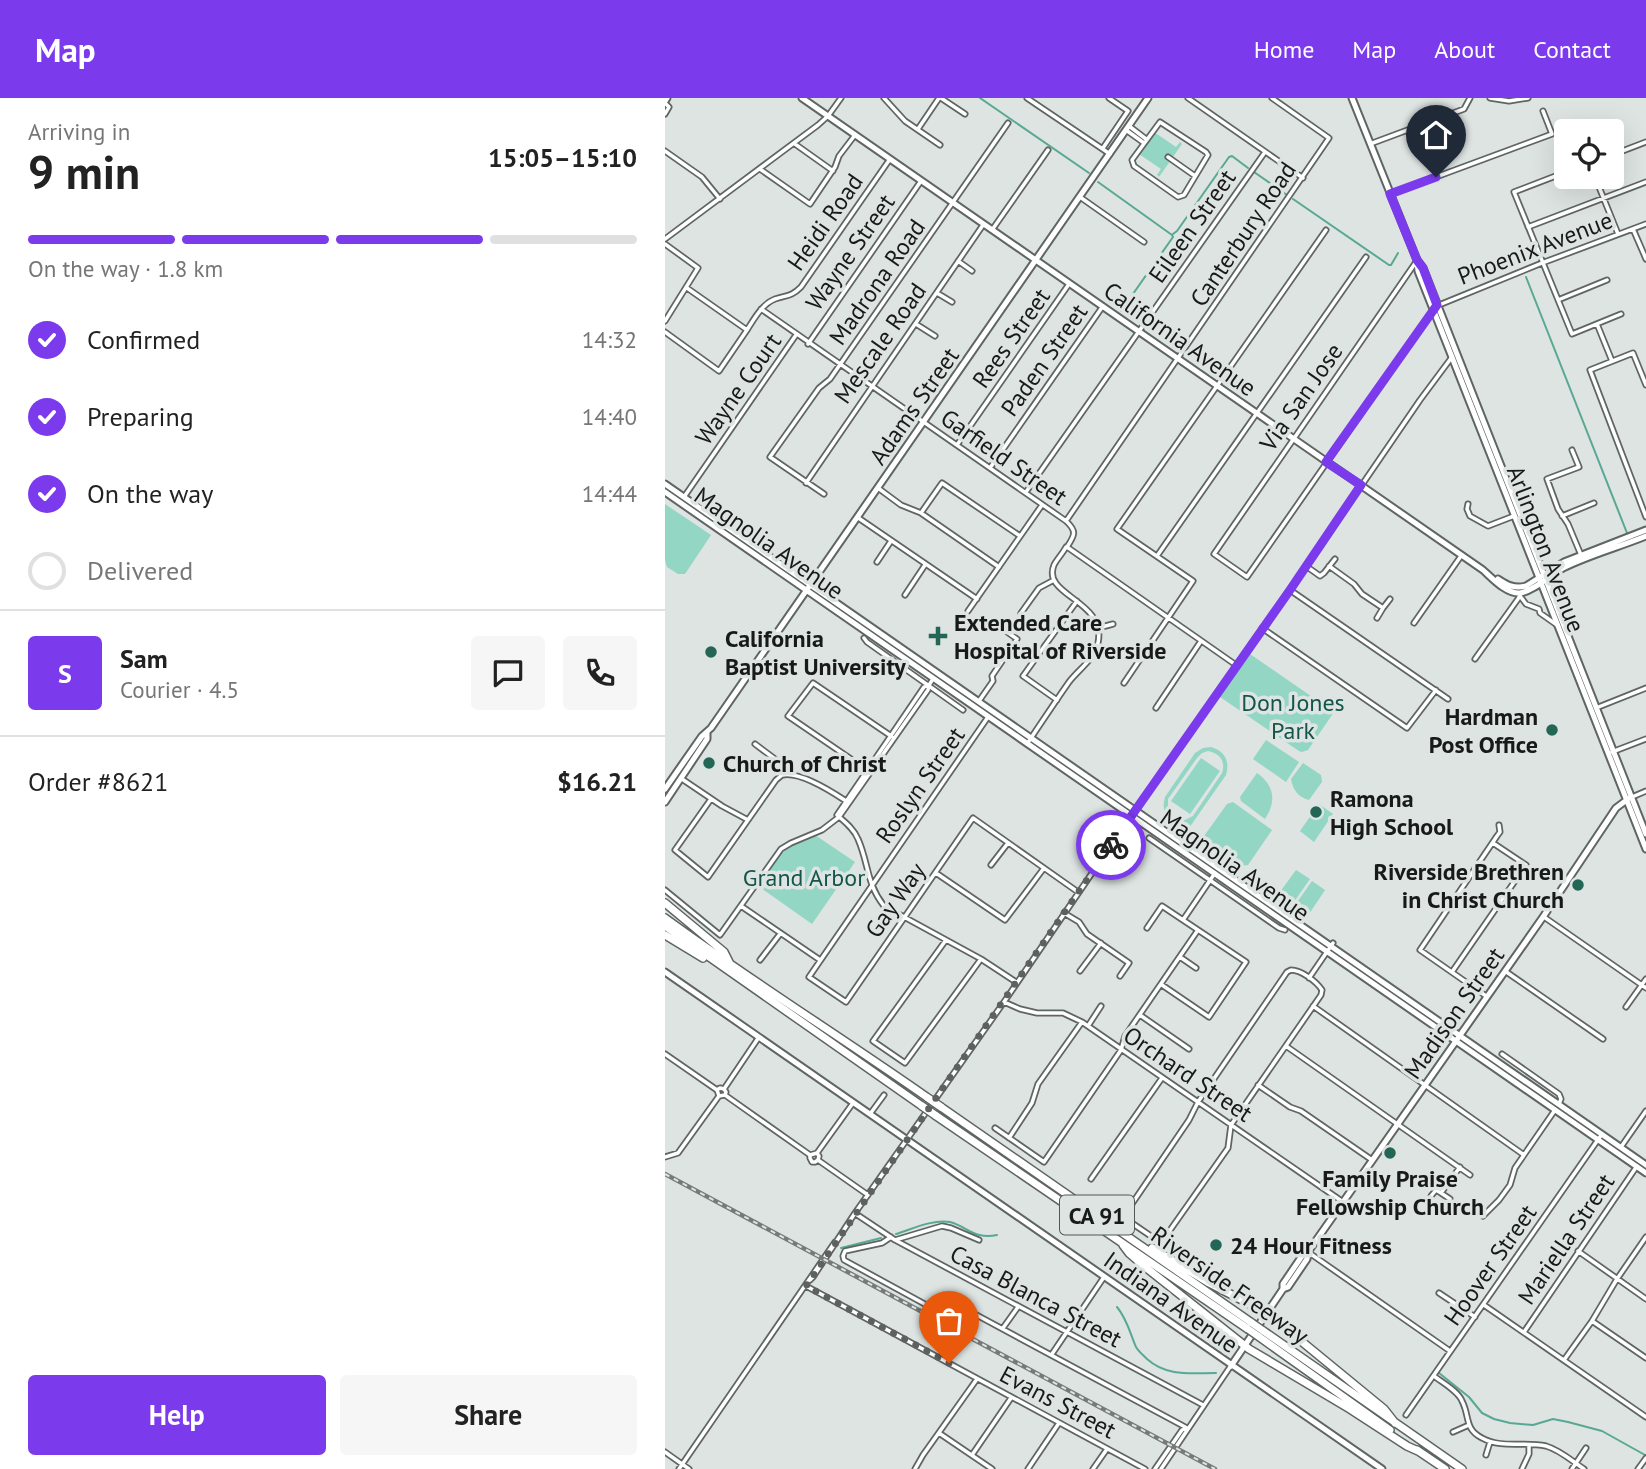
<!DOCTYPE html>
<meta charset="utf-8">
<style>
:root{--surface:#fff;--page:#f6f6f6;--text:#222;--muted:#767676;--line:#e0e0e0;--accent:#7c3aed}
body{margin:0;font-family:"PT Sans",sans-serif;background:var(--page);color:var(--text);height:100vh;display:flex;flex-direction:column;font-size:26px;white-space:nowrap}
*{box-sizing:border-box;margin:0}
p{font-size:23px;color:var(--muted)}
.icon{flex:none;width:38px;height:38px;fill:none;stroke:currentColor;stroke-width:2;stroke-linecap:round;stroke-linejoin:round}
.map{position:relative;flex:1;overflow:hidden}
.details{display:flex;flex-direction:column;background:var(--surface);width:665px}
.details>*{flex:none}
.buttons{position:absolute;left:889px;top:21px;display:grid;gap:14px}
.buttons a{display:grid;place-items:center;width:70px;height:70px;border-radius:7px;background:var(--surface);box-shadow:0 7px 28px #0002;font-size:35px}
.pin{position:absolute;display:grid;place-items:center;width:60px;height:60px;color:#fff;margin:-72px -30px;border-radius:50% 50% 50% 0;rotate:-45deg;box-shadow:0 0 7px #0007}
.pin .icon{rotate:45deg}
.courier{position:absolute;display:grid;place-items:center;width:70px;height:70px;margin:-35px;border:5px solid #7c3aed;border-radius:50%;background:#fff;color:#222;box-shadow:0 2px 9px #0007}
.head em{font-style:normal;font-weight:600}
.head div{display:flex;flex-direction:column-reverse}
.head{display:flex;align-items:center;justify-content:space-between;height:119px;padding:0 28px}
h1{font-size:46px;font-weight:600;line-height:52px}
.bar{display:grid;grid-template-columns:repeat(4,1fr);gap:10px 7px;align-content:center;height:84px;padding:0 28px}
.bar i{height:9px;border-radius:5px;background:var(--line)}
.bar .active{background:var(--accent)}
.bar p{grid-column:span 4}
.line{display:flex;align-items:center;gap:18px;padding:0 28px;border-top:2px solid var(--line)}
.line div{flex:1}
.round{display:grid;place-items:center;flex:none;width:74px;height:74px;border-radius:7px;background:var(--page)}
ol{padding:0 28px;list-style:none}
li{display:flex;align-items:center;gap:21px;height:77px}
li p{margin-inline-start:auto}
li .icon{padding:7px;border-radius:50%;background:var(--accent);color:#fff;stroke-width:4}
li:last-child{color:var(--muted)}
li i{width:38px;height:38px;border:4px solid var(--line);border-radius:50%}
.primary-button{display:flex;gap:14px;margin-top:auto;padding:14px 28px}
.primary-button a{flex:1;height:80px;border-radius:7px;background:var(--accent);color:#fff;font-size:28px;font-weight:600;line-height:80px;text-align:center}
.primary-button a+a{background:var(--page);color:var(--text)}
header{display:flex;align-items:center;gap:42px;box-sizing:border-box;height:98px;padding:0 35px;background:var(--accent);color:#fff}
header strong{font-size:33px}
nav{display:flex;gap:38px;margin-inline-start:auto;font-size:24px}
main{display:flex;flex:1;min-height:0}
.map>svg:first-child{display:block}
.green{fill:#92d6c3;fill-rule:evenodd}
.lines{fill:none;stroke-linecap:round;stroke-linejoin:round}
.stream{stroke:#58a893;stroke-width:2}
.minor-casing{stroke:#5e6563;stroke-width:7}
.major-casing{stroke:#5e6563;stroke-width:9}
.highway-casing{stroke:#5e6563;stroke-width:10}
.minor{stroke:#fff;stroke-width:3.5}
.major{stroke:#fff;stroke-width:5}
.highway{stroke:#fff;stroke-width:7}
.rail-casing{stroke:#767a79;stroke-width:4.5}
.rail{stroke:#dde4e2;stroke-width:2;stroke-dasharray:5;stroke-linecap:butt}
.highway-bridge-casing{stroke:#5e6563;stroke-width:10;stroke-linecap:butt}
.highway-bridge{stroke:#fff;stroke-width:7}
.done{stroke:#5d615f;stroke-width:7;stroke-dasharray:0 12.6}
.route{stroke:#7c3aed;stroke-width:9}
.poi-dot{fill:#236656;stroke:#dde4e2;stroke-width:2.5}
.labels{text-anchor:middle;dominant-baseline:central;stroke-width:7;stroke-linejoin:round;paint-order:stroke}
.shield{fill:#dde4e2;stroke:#535755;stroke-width:2}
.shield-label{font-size:23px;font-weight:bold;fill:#181a19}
.street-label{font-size:24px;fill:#181a19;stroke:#dde4e2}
.poi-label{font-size:24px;font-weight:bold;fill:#181a19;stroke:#dde4e2;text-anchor:start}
.park-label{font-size:24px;fill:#135647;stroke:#dde4e2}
</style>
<header>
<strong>Map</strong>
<nav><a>Home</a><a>Map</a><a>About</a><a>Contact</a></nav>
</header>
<main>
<section class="details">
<div class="head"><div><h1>9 min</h1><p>Arriving in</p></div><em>15:05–15:10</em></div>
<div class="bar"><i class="active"></i><i class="active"></i><i class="active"></i><i></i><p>On the way · 1.8 km</p></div>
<ol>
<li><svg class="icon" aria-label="check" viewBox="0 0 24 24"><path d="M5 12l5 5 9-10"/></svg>Confirmed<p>14:32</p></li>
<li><svg class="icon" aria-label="check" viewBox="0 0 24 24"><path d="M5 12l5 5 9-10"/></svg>Preparing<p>14:40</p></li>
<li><svg class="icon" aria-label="check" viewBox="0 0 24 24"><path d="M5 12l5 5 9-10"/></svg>On the way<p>14:44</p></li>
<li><i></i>Delivered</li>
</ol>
<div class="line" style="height:126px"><b class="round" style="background:var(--accent);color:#fff">S</b><div><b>Sam</b><p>Courier · 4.5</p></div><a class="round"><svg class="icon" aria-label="chat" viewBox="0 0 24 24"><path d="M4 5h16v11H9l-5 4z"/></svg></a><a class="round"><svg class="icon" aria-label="phone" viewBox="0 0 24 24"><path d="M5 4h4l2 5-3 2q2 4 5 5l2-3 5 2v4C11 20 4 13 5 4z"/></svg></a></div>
<div class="line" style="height:91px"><div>Order #8621</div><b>$16.21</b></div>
<div class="primary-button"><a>Help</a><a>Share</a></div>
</section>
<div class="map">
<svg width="981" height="1371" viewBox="0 0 981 1371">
<rect width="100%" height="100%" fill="#dde4e2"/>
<path class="green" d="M489,34L511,49L515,44L517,46L494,79L492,77L496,71L474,56Z
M0,406L46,437L20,476H13L2,469L0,462Z
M585,556L669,614L643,652L637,654L634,653L555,599Z
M601,642L634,664L621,684L588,661Z
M546,649C560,653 565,663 561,677L524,730L521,728L522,726C505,727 495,716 500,699L530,655L538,650ZM543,653C555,655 561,664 557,675L528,718L520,722L510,721L503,713V701L532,660L537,655Z
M536,660L555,673L525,716L506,703Z
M638,665L656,677L657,684L644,702C633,699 628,692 626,681Z
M592,675C609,687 612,703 600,721L576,703L575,699Z
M568,704L607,732L583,767L568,769L534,745L562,706Z
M654,706L668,716L649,744L635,733Z
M150,737L190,764L147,826L93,788L116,756L126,748Z
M631,772L645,781L626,808L612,798Z
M647,783L660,792L642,819L628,810Z"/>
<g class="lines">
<path class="stream" d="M315,0L424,75
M589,74L622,97
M433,84L507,137L508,139L456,213
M628,101L724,167H726L733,155
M508,136L512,133L564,59L567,58L583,70
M861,179L962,435
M231,1136C247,1131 268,1121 285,1124C303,1129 310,1142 332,1137
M176,1150L216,1140
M452,1209C462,1221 465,1235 471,1249C474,1254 478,1257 482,1261C502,1279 526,1275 551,1275
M774,1275L804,1299L817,1315L829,1321L845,1325L868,1327L888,1321L903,1324L937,1333L980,1357"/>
<g class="minor-casing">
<path id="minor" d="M219,0L240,23L275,47
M276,0L300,16
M362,0L445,56
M523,0L638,80
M825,0L844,3L863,0
M0,5L4,9L0,16
M495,24L541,54L543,57L519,97L513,99L469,68L467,62Z
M464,28L481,41
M253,31L274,0
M461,32L479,45
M130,46L168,73
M705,46L799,11L805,0
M438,50L463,13L444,0
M0,53L37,79L55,101
M947,57L981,44
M503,59L530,78
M95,71L145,106L170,69L174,58L190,37
M901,74L849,94L907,236L956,216
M930,79L953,136
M725,96L887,36L878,13
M415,99L479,144
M863,129L981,84
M968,131L981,161
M327,132L383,52
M0,141L153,27L163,18L176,0
M0,146L33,170L0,223
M293,163L307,173
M751,164L549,456L582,479L768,212
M22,190L82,232C89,221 97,206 110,201C122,197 126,199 136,189L225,61
M272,195L287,204
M893,202L942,182
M774,207L877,165L981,126
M96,211L401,423C412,433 410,437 402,449L571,567
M251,226L270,238
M932,226L947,263
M0,234L54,273L82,232
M143,246L256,83
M981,287L968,255L925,272L981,419
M292,347L404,186
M907,352L914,369L882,381L893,411L903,426L916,457
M325,370L438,208
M141,385L318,127
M213,390L236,407L256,415L334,469
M361,394L600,54
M159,396L105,359L154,290L165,281L343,25
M19,399L131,237
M803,406L802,411L805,418L823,428L849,418
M256,415L277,385L355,438
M897,418L929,405
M192,419L312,501
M401,423L664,40L607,0
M492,458L701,159
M212,464L226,443
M641,468L655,478L659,475L670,461
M664,468L689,486L697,496L718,510L725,501
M625,492L783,601
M240,497L260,467
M855,498L861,506L874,511L875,515L892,527
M303,513L377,407
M356,515L374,490L389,482
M712,520L718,510
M749,525L796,458
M433,530L448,526
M597,530L742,630L771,592
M199,540L202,544L298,612
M810,561L853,501L856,495
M459,585L528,483L452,431L661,132
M392,602L358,578L412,503
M314,603L328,583L327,578L352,541L328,524
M491,610L536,543
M931,610L981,590
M323,619L144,879L181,904L308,720L413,794
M90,646L110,661L117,677C134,673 166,693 181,703
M362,646C376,625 390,604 404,584C414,571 429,562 433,545C442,502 376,498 389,467C392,461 398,455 401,449
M947,654L981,641
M205,674L123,618L148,585L229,640
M17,681L57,708L83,722
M967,699L981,693
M46,701L10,752L43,779L111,682L117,677
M471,711L625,492L755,302L787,259
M172,717C180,724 189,731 193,741C204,766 201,785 219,808L316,861L351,884
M172,717L259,589L264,587L268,581
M484,740L614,830L620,832
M326,767L343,745
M271,775L340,822L379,770
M0,792L55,837L116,751L126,745L157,732L174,719L263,592L264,587
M76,808L155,862
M399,815L414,824L422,836L464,865L455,878
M879,819L981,890
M518,822L550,775
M482,830L497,808L581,864L544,919L497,887
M281,842L208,943L240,965L316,861
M515,859L531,870
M95,862L115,836
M626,872C636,872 651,883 657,892L656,897L566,1027L563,1050L496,1145L458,1119L524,1022L533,1004L622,874Z
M415,873L436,845
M840,873L938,941
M787,874L861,767L828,745
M644,880L668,845
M821,898L755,852L832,738L835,734L834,727
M339,904L355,911L372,915H398L417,924L678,1104
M648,908L859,1057
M961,909L981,881
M475,917L524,951
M423,928L436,908
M621,948L805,1077
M0,956L52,992L54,998L60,997L61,994L59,991L55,990L52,992
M837,956L894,996L896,1001L894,1006
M593,987L625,1009L636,1013L707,1062
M59,991L94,939
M60,997L145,1057
M205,1016L219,997
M330,1030L379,1064L456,952L460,938L533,832
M344,1040L367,1005L373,986L417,924
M956,1049L981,1013
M152,1055L154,1058L153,1062L150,1064H147L145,1060V1057L152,1055L188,1005
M0,1059L13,1055L54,998
M153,1062L203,1097
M426,1081L497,980
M776,1095L785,1101L780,1110
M766,1098L771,1092L776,1095L795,1069
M191,1116L230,1142L538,1307
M818,1118L834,1102L845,1087L850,1070L890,1012
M226,1139L217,1145L180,1153L178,1158L179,1162L278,1216C289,1218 296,1210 306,1214L522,1330
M230,1142L277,1128L286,1130L314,1142
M913,1153L981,1201
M643,1154L785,1253
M145,1182L148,1179L190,1115L339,904L466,718
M141,1188L480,1371
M774,1195L810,1219
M819,1207L981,1319
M927,1223L981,1260
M338,1230L353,1209
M859,1234L972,1068
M387,1256L439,1179
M899,1262L927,1223L952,1181L981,1139
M769,1278C778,1285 793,1293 797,1303C805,1318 799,1331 817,1340C837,1351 860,1343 881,1348C895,1352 907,1363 919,1371
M741,1317L937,1036
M788,1334L804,1327
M274,1335L327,1371
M0,1354L24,1371
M307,1357L346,1300
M821,1357L825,1344
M14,1371L170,1144
M250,1371L258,1357L312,1281
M363,1371L394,1325
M428,1371L442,1351
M490,1371L517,1332L522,1330
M496,1371L565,1269
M857,1371L864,1356V1347
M907,1371L921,1350
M973,1371L981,1360"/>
</g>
<g class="major-casing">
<path id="major" d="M137,0L818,472C827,480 841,496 855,495C869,493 885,477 898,470C924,457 954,449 981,438
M687,0L752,162L758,170L981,736
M0,3L2,0
M752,164L753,173L981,751
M0,386L981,1067
M0,394L981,1075
M833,481C842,487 849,491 861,488L899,464L981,432
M0,691L37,638L46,630L483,0
M0,704L42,641V635
M0,874L717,1371
M618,1191V1186L637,1158L643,1154L878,819L951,710L963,701
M566,1268L618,1191L623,1189L642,1161L643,1154"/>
</g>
<g class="highway-casing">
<path id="highway" d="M0,805L59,854L65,866
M0,820C86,883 176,939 263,1000
M0,828L257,1008
M0,837L38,860
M276,1009L587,1225
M270,1017L583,1231
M458,1147L464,1155L479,1168L584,1251L685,1311L742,1348L753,1353
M487,1150L544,1185L602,1215L719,1311L730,1325
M597,1232L797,1371
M593,1238L725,1332
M752,1352L780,1371"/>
</g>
<use href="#minor" class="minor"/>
<use href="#major" class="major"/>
<use href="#highway" class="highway"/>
<g class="rail-casing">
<path id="rail" d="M0,1076L550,1371"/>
</g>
<use href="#rail" class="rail"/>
<g class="highway-bridge-casing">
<path id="highway-bridge" d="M263,1000L276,1009
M257,1008L270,1017
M587,1225L597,1232
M583,1231L593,1238"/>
</g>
<use href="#highway-bridge" class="highway-bridge"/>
</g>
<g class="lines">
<path class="done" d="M284,1265L141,1188L446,747"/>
<path class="route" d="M446,747L625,492L696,387L661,364L772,207L758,170L752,162L725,96L771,79"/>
</g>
<g class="poi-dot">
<path d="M269.5 527.5h7v7h7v7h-7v7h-7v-7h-7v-7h7z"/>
<circle cx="46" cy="554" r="7"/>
<circle cx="887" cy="632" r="7"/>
<circle cx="44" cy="665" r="7"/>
<circle cx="651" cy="714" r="7"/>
<circle cx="913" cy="787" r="7"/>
<circle cx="725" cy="1055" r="7"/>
<circle cx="551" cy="1147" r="7"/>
</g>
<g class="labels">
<rect class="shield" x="395" y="1097.5" width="74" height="39" rx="5"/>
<g class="shield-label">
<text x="432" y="1117">CA 91</text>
</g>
<g class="street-label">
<text transform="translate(160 124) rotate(-55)">Heidi Road</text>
<text transform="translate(527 128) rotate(-55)">Eileen Street</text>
<text transform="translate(578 136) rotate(-56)">Canterbury Road</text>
<text transform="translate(870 150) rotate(-21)">Phoenix Avenue</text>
<text transform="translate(185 154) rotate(-55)">Wayne Street</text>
<text transform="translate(212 184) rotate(-55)">Madrona Road</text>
<text transform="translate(346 240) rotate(-55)">Rees Street</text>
<text transform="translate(515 241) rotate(35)">California Avenue</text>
<text transform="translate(215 245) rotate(-55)">Mescale Road</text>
<text transform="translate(379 262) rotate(-55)">Paden Street</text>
<text transform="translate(73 291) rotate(-55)">Wayne Court</text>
<text transform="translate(636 299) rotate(-55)">Via San Jose</text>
<text transform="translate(249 308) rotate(-55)">Adams Street</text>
<text transform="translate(339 359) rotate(35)">Garfield Street</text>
<text transform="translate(104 445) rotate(35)">Magnolia Avenue</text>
<text transform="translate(881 451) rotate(69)">Arlington Avenue</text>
<text transform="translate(255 687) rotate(-55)">Roslyn Street</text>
<text transform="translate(570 767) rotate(35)">Magnolia Avenue</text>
<text transform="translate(230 802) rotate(-55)">Gay Way</text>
<text transform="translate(789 915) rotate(-55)">Madison Street</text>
<text transform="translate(523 976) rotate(34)">Orchard Street</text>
<text transform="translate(901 1141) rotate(-56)">Mariella Street</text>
<text transform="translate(825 1167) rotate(-55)">Hoover Street</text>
<text transform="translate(565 1187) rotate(35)">Riverside Freeway</text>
<text transform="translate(371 1198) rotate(28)">Casa Blanca Street</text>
<text transform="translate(506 1204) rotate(35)">Indiana Avenue</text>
<text transform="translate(393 1304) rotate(28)">Evans Street</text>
</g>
<g class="poi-label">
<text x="289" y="524">Extended Care<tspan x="289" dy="28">Hospital of Riverside</tspan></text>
<text x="60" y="540">California<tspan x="60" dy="28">Baptist University</tspan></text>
<text x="873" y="618" text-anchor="end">Hardman<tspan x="873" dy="28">Post Office</tspan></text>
<text x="58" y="665">Church of Christ</text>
<text x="665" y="700">Ramona<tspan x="665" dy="28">High School</tspan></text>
<text x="899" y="773" text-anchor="end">Riverside Brethren<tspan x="899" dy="28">in Christ Church</tspan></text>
<text x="725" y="1080" text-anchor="middle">Family Praise<tspan x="725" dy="28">Fellowship Church</tspan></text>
<text x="565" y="1147">24 Hour Fitness</text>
</g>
<g class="park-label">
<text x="628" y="604">Don Jones<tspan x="628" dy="28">Park</tspan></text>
<text x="139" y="779">Grand Arbor</text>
</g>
</g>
</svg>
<div class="buttons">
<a><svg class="icon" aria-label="locate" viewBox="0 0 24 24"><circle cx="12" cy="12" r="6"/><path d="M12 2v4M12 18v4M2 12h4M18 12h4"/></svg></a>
</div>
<div class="pin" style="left:284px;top:1265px;background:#ea580c"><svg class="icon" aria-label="bag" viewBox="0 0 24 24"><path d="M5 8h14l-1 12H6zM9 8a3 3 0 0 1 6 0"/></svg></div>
<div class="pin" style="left:771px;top:79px;background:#1f2937"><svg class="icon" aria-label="home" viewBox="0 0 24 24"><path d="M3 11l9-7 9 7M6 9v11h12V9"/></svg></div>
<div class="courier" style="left:446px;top:747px"><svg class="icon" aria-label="bike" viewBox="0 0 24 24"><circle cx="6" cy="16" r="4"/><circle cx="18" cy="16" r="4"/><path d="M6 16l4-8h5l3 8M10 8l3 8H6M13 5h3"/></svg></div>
</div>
</main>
